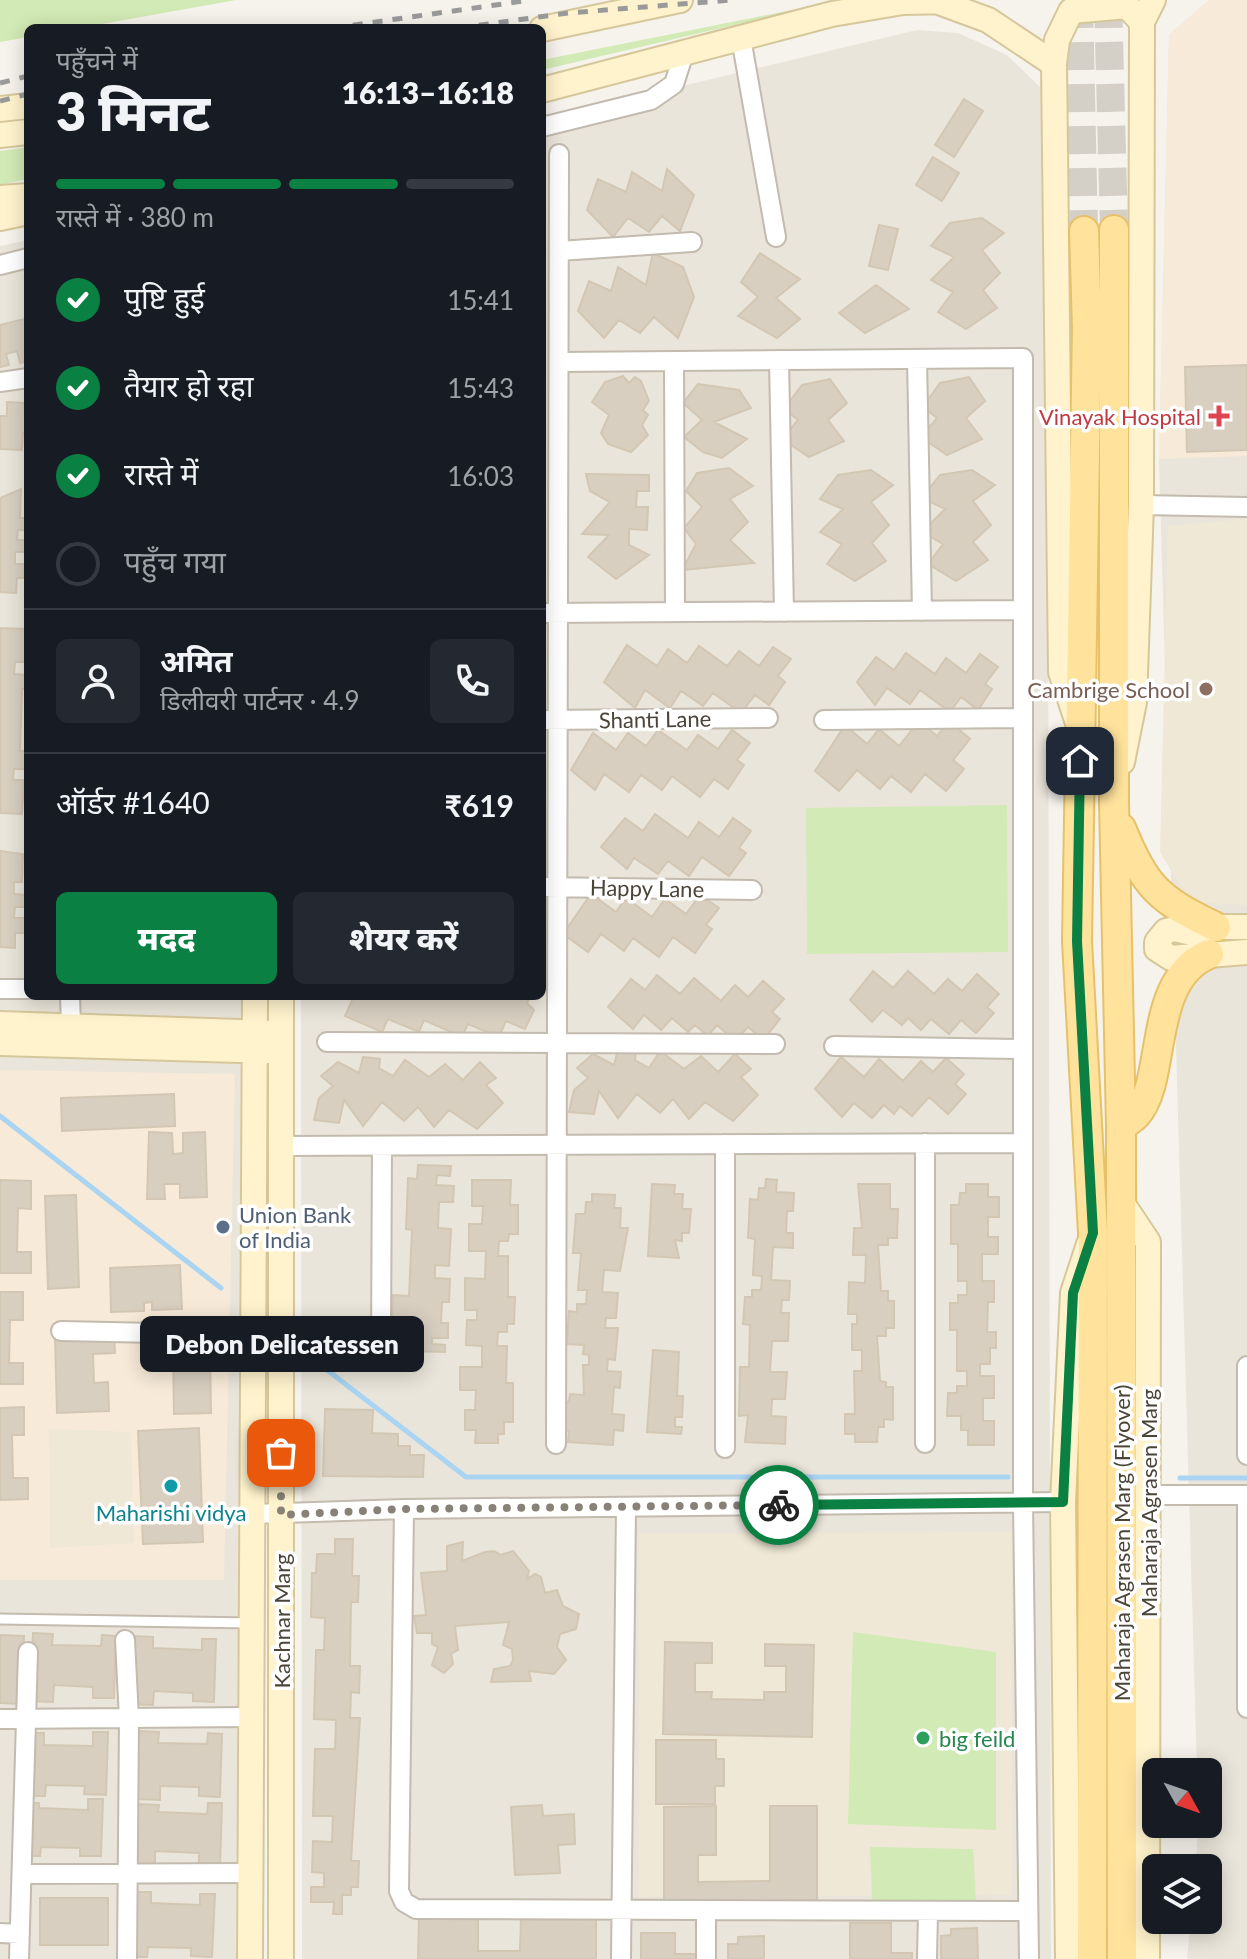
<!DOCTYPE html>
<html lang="hi">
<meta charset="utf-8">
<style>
:root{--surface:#171b24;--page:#242831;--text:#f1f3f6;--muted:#9ea1a6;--line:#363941;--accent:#0b8043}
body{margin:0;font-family:Lato,"Noto Sans Devanagari",sans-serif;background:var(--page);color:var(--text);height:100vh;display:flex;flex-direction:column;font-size:30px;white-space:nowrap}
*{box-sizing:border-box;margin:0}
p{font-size:26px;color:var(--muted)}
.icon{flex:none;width:44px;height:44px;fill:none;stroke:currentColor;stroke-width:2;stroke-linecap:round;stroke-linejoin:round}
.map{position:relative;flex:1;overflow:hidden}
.details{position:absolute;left:24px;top:24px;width:522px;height:976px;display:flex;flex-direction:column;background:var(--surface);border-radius:12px;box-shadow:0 4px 20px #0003}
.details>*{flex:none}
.needle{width:52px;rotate:130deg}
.controls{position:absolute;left:1142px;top:1758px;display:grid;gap:16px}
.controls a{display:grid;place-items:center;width:80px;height:80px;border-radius:12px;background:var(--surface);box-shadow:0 4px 20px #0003;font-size:40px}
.pin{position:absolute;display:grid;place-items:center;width:68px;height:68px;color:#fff;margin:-34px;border-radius:16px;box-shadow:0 4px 12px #0006}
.courier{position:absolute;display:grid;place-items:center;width:80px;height:80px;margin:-40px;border:6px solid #0b8043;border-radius:50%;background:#fff;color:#222;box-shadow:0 2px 10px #0007}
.bubble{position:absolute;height:56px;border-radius:12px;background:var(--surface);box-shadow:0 4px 20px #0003;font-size:26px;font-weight:800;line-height:56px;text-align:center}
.head em{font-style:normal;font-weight:800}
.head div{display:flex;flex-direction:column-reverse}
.head{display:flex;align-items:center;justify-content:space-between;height:136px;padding:0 32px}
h1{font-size:52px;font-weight:800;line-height:60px}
.bar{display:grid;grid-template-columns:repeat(4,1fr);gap:12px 8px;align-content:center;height:96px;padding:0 32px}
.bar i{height:10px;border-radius:6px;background:var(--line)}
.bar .on{background:var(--accent)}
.bar p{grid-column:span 4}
.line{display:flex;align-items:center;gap:20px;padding:0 32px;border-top:2px solid var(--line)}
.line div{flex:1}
.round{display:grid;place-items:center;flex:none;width:84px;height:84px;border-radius:12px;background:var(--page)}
ol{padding:0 32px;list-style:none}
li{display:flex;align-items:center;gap:24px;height:88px}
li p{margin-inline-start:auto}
li .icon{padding:8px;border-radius:50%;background:var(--accent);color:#fff;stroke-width:4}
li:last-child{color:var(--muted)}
li i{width:44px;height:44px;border:4px solid var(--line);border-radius:50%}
.action{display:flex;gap:16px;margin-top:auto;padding:16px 32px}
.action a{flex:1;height:92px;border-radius:12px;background:var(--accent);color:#fff;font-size:32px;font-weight:800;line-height:92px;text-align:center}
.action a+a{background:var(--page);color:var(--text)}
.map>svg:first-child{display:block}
.residential{fill:#eae5da}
.commercial{fill:#f7ead8}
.education{fill:#efe8d6}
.green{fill:#d2eab5}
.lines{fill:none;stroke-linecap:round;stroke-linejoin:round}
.stream{stroke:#a9d4f2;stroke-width:5}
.building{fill:#d8cfc1;stroke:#d3c7b4;stroke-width:2}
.primary-tunnel{stroke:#d4d0c8;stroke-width:28;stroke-dasharray:28 14;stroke-linecap:butt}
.lane-casing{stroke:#c2bbae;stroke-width:13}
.street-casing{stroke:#c2bbae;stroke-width:22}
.secondary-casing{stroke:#d6c79b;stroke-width:28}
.primary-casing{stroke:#e6c16a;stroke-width:32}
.lane{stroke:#fff;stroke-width:9}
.street{stroke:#fff;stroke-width:18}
.secondary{stroke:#fff3cd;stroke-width:24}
.primary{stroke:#ffe39c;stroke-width:28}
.rail{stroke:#9a9a9a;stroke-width:5;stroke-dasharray:10 10;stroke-linecap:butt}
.done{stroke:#878178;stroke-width:8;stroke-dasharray:0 14.4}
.route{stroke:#0b8043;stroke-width:10}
.health-dot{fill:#e0444e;stroke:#fff;stroke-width:3}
.education-dot{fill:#8d6e63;stroke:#fff;stroke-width:3}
.service-dot{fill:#5c6f8a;stroke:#fff;stroke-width:3}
.culture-dot{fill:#0f9aa8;stroke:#fff;stroke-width:3}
.leisure-dot{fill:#2e9e5b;stroke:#fff;stroke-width:3}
.labels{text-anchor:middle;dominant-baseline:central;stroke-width:7;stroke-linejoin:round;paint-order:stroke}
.health-label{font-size:22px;fill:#be3a42;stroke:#fff;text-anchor:end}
.education-label{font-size:22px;fill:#785e54;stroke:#fff;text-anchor:end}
.street-label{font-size:22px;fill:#4b4439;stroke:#fff}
.service-label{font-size:22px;fill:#4e5e75;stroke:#fff;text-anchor:start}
.culture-label{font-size:22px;fill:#0d838f;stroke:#fff}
.leisure-label{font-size:22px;fill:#27864d;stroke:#fff;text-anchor:start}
</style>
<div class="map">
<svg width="1247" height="1959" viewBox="0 0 1247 1959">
<rect width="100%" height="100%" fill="#f6f3ec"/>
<path class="residential" d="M1209,0H1247V1959H1187L1191,1920H1208V1868H1196L1198,1824H1208V1772H1197L1159,459L1169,35Z
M917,30L958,33L1007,55L1047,94L1051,1959H302L301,996H542V127L649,94Z
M28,240V996H242L236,1959H0V246Z"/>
<path class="commercial" d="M1209,0H1247V456L1159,459L1169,35Z
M0,1070L235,1074L224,1580H0Z"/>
<path class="education" d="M1247,519V905L1190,902L1160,852L1168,526Z
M49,1429L131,1432L134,1543L50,1548Z
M1012,1532V1895L639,1897V1534Z"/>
<path class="green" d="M0,0H236L80,28H28V37L0,42Z
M832,2L542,70V60Z
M28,147V179L0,185V151Z
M1007,805L1008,952L807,954L806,808Z
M853,1632L996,1652V1830L848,1824Z
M870,1847L973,1849L976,1901L872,1900Z"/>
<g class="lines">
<path class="stream" d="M0,1116L221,1288
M292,1343L466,1477H1008
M1180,1478H1247"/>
</g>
<path class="building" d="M964,99L983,111L954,157L935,145Z
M933,157L959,173L942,201L916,185Z
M667,169L694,195L680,231L662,216L649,232L628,218L613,237L587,210L598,179L626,192L632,172L662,191Z
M982,218L1004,233L982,250L1000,273L983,290L997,308L966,329L938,312L953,292L931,280L954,257L931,246L950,223Z
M879,225L898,229L888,270L869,266Z
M653,253L683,267L694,297L678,338L654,317L640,333L619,320L604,338L578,311L589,281L611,291L618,267L646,285Z
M760,253L800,279L776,298L800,319L777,338L738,316L758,297L741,282Z
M876,285L909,309L865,333L839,313Z
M28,318V361L20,363L17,351L6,354L9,365L0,367V325Z
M1247,365V450L1187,452L1185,367Z
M623,376L629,383L635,377L641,381L649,401L643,410L648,415L642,425L648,435L631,452L608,444L601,433L609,415L592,402L605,382Z
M969,377L985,401L966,418L982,439L947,455L921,437L937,418L923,407L940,383Z
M830,379L847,403L828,420L844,441L809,457L782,439L798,420L784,409L802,385Z
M698,384L739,390L751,408L714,422L747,439L722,458L703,452L684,437L702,420L683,403Z
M7,402L24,403L28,434L23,433L22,450L0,449V416H7Z
M729,468L753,486L730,499L748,522L730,540L754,563L682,570L696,544L684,528L702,507L686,491L697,473Z
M871,470L893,485L871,502L889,525L872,543L886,561L855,581L827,564L842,544L820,532L843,509L820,499L838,475Z
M972,470L995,485L973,501L991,525L973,542L988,560L956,581L928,564L943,544L922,532L945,509L922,498L940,475Z
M586,474L649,475V491H637L636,507H648L647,530L629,529V545L649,555L616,579L588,557L609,535L582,534L610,502L590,491Z
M21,489L20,518H28V530H18L17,540H28V552H15V564H25L24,578H17L16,593L0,592V498Z
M0,628L27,629L25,662H15L14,674L28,675V689H22L20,751H28L27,769H14L13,780H24L22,814L0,813Z
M627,645L657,666L668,649L687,663L699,646L727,666L739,651L759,666L773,647L791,659L778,676L785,682L769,705L755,695L741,713L713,693L703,706L681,691L670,708L645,690L635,708L604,682Z
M906,653L935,674L946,658L966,673L980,654L998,667L985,684L992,689L978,710L961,697L950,712L920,690L910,704L887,688L875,705L857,682L876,657L894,670Z
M919,721L937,736L949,721L970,739L953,760L964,769L946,791L925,774L911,792L891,776L880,789L857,770L839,791L815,771L845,725L867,744L879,729L899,746Z
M658,730L687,750L698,735L718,749L732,730L750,743L737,760L744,765L728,789L714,779L700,797L672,776L662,790L641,775L629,792L604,774L595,790L571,770L593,733L616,750L628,733L646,746Z
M655,814L688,838L699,822L719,837L733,818L751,831L739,848L746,853L729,876L702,857L689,876L668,861L658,874L634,858L627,869L601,847L625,818L643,831Z
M0,851L23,854L22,882H14V894L27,895L26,907H15L14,918H26L25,933H15V948L0,947Z
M591,894L616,912L626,898L652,917L665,899L686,914L700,895L719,908L706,925L712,929L695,953L673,937L659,957L633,938L624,951L601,934L588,952L563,934Z
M873,971L893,988L908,971L934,994L948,979L962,991L977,974L999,994L987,1007L994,1013L976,1033L961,1020L949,1034L931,1019L921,1030L908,1018L902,1025L883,1010L872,1022L850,1000Z
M657,975L680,994L694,978L721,1001L735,985L748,997L763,981L784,999L772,1012L780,1019L763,1040L748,1027L735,1041L717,1025L708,1036L695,1025L688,1032L672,1018L661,1030L644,1015L633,1029L608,1007L631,979L645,990Z
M354,996H530L527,1003L534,1010L525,1029L506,1021L499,1037L468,1024L462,1037L424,1020L419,1032L388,1019L382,1032L345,1016Z
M618,1049L636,1051L635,1060L649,1068L660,1051L684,1069L701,1056L718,1072L735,1054L751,1069L741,1077L758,1095L733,1121L705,1102L689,1119L673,1099L660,1113L637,1094L618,1118L599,1091L594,1114L569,1112L574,1090L588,1078L577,1068L593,1054L614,1065Z
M363,1057L380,1059L379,1068L393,1076L405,1060L429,1077L445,1064L463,1080L480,1062L496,1078L486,1085L503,1103L477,1129L449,1110L434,1127L418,1107L404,1121L382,1102L363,1126L344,1100L339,1123L314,1120L319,1098L333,1086L321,1076L338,1062L359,1073Z
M841,1057L864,1077L879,1059L903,1081L921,1061L933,1072L946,1058L964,1074L955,1084L966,1094L948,1114L929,1097L912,1116L900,1106L894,1114L884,1105L872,1118L854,1103L842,1117L815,1089Z
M174,1094L175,1126L62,1131L61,1098Z
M149,1132L172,1133L173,1154L183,1153V1133L205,1132L207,1197L180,1198V1184H164L165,1199H147Z
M418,1165L451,1166L450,1176L437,1175L436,1185L454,1186L453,1202H439L438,1228L451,1229L449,1266L435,1265V1278L450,1279L449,1302H442L441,1323H448V1338H432V1344L445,1345V1352L410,1351L411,1320L392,1319L393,1295L409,1296L412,1230L406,1229L408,1178L417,1179Z
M766,1179L777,1180L776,1192L794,1193L793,1211H787L786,1233H793V1248L773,1247L771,1280L790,1281L789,1300H782L781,1313H789L788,1341H772L770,1372H787L785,1399H772L771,1416L786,1417L785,1444L745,1442L748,1415L739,1416L740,1367H749L750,1325L743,1324L745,1297H752V1290H761L762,1276L753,1275L755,1239L748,1238L750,1199L758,1200L759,1188H765Z
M0,1180L31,1181V1209L18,1208L17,1252H31V1273H0Z
M472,1180H511L510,1205H518V1234H509L508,1241H499L498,1256H508V1297H515L514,1324H507V1332H498L497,1346H507L506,1383H513V1422H504V1434H498V1443H475L476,1430H465V1410H475L476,1390H460V1367H482V1346L466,1345L467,1320H477V1310H465V1278L485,1279L486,1251H469V1224H482L483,1206H472Z
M652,1184L675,1185L674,1194H683L682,1209H691L689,1233H682V1241L675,1240L679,1258L648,1256Z
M858,1184H890V1209H898L897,1238H888V1245H878L881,1291H888V1301H894V1328H886V1336H877L880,1381L886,1382V1387H893V1420L884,1419V1427H878L877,1442H855V1434H845V1414H855L854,1371H862V1350H852V1324H857V1314H848L849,1282L865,1283L866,1255H853L854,1228H862Z
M966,1184H988V1197H999V1217H988V1237H998V1254H982V1281H994V1302H988L987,1332H996V1348H990V1364H980V1376H994V1398H983V1421H994V1445H968V1430H961V1416H947L948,1393H957V1386H967V1371H957V1330H950V1303H958V1295H967V1281H958V1244H951V1205H959L960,1193H966Z
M592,1194L615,1195L614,1208H621L620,1228H628L620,1271L604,1270L602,1292L618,1293L616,1318H606L605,1328H618L615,1360L608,1359L607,1371L621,1372L620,1388L614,1387L612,1414L624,1415L623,1431L614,1430L613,1445L568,1442L569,1431L560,1430L562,1401L569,1402L570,1394L584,1395L583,1365H589V1355L583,1354L584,1345L567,1344L569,1311L577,1312V1304H586L587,1290H578L581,1253H573L576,1214H585L586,1202H592Z
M76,1195L79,1287L48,1289L45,1196Z
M180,1265L182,1309L152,1310V1302L144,1303V1311L111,1312L110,1268Z
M0,1292H23V1320H10L9,1363H23V1384H0Z
M114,1335L115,1353L93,1354L94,1383L108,1382L109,1411L57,1413L55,1337Z
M210,1349L211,1413L174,1414L173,1350Z
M653,1350L679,1352L677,1396H683L682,1417H675V1427H682L681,1434L647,1432Z
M24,1407V1435H12L13,1478H28V1499L0,1500V1408Z
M325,1409L373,1410L372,1433L398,1434V1446H410V1455H424L423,1477L323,1476Z
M199,1428L203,1542L143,1544L138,1431Z
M335,1539H353L352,1576H359L358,1602H351L350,1666H360L359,1693L351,1692L350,1718H360L351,1861H359L358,1887H351V1895H342V1914H333L334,1902H311V1887H324V1873L312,1872L313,1841L332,1842L333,1816H313L315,1749H335L336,1720L314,1719L316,1650H324L325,1618L311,1617L312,1573H316L317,1554H335Z
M463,1542L462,1561L485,1552L494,1551L501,1555L513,1551L529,1571L527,1579L535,1574L541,1577L545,1593L557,1590L563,1606L579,1614L576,1629L560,1634L557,1647L566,1660L554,1674L529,1671L531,1681L491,1682L494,1669L510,1666L513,1660L512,1649L503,1645L509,1622L455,1626L458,1650L451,1654L453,1664L444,1673L432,1665L438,1647L432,1644V1633H417L414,1616L426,1615L421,1573L447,1571V1546Z
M33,1633L53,1634L52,1645L101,1646L102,1635L116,1636L114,1698H93V1687L54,1685L53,1702L30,1701Z
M0,1635L24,1636L21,1704L0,1703Z
M133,1636L153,1637V1648L202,1650V1639H216L214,1702L193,1701V1693L154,1691L153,1705L130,1704Z
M665,1642L712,1643V1663H695V1692H712L711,1699L764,1700V1692H786V1666H765V1644L814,1645L812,1737L663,1734Z
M139,1731L159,1732L158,1743L207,1744L208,1733L222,1734L220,1797L199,1796V1787L160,1786V1800L136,1799Z
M93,1732H108L106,1795L84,1794L85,1786L46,1785L45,1796H29L31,1733H44V1745L93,1746Z
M656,1740H716V1759H724V1786H715V1804H656Z
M88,1799H103L101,1856H80V1848L41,1847L40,1856H27L29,1803H39V1808L88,1810Z
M208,1803H222L220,1866H199V1853L155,1851V1865L136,1864L138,1804L159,1805L158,1812L207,1814Z
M542,1805L543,1816L574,1814L575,1844L558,1845L560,1873L515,1875L511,1807Z
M716,1806V1855H698V1882L770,1881V1806H817V1906H664V1807Z
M136,1892H151V1903L200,1905V1894H215L212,1957L191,1956V1948L148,1947L147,1957H133Z
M40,1898H108V1945H40Z
M419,1917L478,1918V1951H520L521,1918L596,1919V1959H418Z
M850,1923H891V1953H912V1959H850Z
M977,1928L978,1959H941V1936L951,1935V1929Z
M641,1933H675V1954H699V1959H641Z
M764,1936V1959H728V1944H738V1937Z"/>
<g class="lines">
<path class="primary-tunnel" d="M1079,0L1084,231
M1108,0L1114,230"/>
<g class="lane-casing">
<path id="lane" d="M0,1619L251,1623"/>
</g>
<g class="street-casing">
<path id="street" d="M741,38L776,237
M542,127L651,100L674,84L684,53
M559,251L692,242
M0,265L28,258
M917,359L922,611
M779,360L784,612
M674,361L675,612
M559,362L1023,358V1502L1029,1959
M0,382L28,378
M1141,505L1247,507
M542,613L1023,610
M542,720L768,718
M824,720L1023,718
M542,887L752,890
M0,989H28
M70,996L71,1026
M327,1042L775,1044
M834,1046L1023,1049
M925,1143V1443
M281,1146L1023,1143
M61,1331L253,1335
M381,1346L382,1146
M1247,1366V1455
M556,1444L559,154
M725,1448V1144
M1149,1495H1247
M1247,1495V1708
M404,1509L399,1891L404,1902L416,1909L1028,1911
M252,1514L404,1509L1063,1502
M125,1640L129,1719L127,1959
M0,1719L250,1717
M23,1874L250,1873
M706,1911V1959
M0,1933L20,1934
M19,1959L28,1652
M621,1959L626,1507
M927,1959L928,1911"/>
</g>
<g class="secondary-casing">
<path id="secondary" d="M939,2L988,20L1054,64L1061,672L1077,720
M542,29L680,0
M1054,64L1057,40L1071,11L1127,6L1142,22
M542,90L832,14L903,2L953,1
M0,109L28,106
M0,135L28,132
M0,198L28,196
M0,218L28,212
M1122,762L1134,702L1141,505L1142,22L1153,0
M1247,927H1216L1192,933L1175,929L1166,931L1157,942V949L1171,958L1247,952
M281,996V1959
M0,1024L269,1033
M0,1043L270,1051
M1120,1200L1148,1242L1147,1959
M250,1959L255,996
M1068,1959L1063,1502L1073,1293L1089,1244"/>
</g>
<g class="primary-casing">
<path id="primary" d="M1114,230V802L1121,1126L1122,1959
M1084,231L1087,327L1077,941L1093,1233L1092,1959
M1121,828C1146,888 1158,899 1216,927
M1121,1126C1126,1123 1132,1119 1136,1115C1168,1081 1146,980 1209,954"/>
</g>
<use href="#lane" class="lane"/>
<use href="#street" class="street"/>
<use href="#secondary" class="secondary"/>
<use href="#primary" class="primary"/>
<path class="rail" d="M333,28L531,0
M459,28L568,13L732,0
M0,83L28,76
M0,101L28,94"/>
</g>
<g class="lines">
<path class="done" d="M281,1453V1515L404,1509L779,1505"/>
<path class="route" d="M779,1505L1063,1502L1073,1293L1093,1233L1077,941L1080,761"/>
</g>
<path class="health-dot" d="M1215 404h8v8h8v8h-8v8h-8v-8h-8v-8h8z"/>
<circle class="education-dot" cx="1206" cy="689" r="8"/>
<circle class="service-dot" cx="223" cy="1227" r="8"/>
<circle class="culture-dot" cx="171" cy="1486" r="8"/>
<circle class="leisure-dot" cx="923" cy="1738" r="8"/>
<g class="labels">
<g class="health-label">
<text x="1201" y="416">Vinayak Hospital</text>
</g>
<g class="education-label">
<text x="1190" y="689">Cambrige School</text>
</g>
<g class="street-label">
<text transform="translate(655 719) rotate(-1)">Shanti Lane</text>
<text transform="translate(647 888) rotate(1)">Happy Lane</text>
<text transform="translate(1148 1503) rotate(-90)">Maharaja Agrasen Marg</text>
<text transform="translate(1121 1543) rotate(-90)">Maharaja Agrasen Marg (Flyover)</text>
<text transform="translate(281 1621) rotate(-90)">Kachnar Marg</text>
</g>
<g class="service-label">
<text x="239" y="1214">Union Bank<tspan x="239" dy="25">of India</tspan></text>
</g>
<g class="culture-label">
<text x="171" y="1512">Maharishi vidya</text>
</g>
<g class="leisure-label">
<text x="939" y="1738">big feild</text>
</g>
</g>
</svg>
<div class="controls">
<a><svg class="needle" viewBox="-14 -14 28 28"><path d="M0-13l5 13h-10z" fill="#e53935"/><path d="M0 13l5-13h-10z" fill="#9ea1a6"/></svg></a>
<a><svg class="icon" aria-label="layers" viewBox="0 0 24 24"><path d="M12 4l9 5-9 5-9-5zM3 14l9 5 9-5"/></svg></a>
</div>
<div class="pin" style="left:281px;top:1453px;background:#ea580c"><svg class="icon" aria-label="bag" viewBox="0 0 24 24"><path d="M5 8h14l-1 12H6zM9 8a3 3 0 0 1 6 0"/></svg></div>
<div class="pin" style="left:1080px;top:761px;background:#1f2937"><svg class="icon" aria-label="home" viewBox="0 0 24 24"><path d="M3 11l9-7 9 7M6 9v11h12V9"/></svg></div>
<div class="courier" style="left:779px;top:1505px"><svg class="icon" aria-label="bike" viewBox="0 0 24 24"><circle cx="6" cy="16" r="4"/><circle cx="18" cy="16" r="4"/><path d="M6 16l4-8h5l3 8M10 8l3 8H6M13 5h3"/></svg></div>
<div class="bubble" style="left:140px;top:1316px;width:284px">Debon Delicatessen</div>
<section class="details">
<div class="head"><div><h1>3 मिनट</h1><p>पहुँचने में</p></div><em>16:13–16:18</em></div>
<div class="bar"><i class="on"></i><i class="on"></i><i class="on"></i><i></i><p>रास्ते में · 380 m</p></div>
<ol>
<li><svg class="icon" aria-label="check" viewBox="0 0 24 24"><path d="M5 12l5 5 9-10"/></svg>पुष्टि हुई<p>15:41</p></li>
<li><svg class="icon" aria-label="check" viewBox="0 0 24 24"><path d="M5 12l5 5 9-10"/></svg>तैयार हो रहा<p>15:43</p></li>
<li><svg class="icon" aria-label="check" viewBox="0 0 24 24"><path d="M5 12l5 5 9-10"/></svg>रास्ते में<p>16:03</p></li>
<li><i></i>पहुँच गया</li>
</ol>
<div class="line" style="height:144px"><a class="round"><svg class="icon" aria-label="person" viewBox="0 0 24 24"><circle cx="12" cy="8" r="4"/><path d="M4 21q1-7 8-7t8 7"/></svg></a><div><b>अमित</b><p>डिलीवरी पार्टनर · 4.9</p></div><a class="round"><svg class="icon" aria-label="phone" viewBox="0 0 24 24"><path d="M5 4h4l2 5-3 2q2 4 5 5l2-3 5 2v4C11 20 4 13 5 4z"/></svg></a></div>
<div class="line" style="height:104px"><div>ऑर्डर #1640</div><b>₹619</b></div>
<div class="action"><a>मदद</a><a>शेयर करें</a></div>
</section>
</div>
